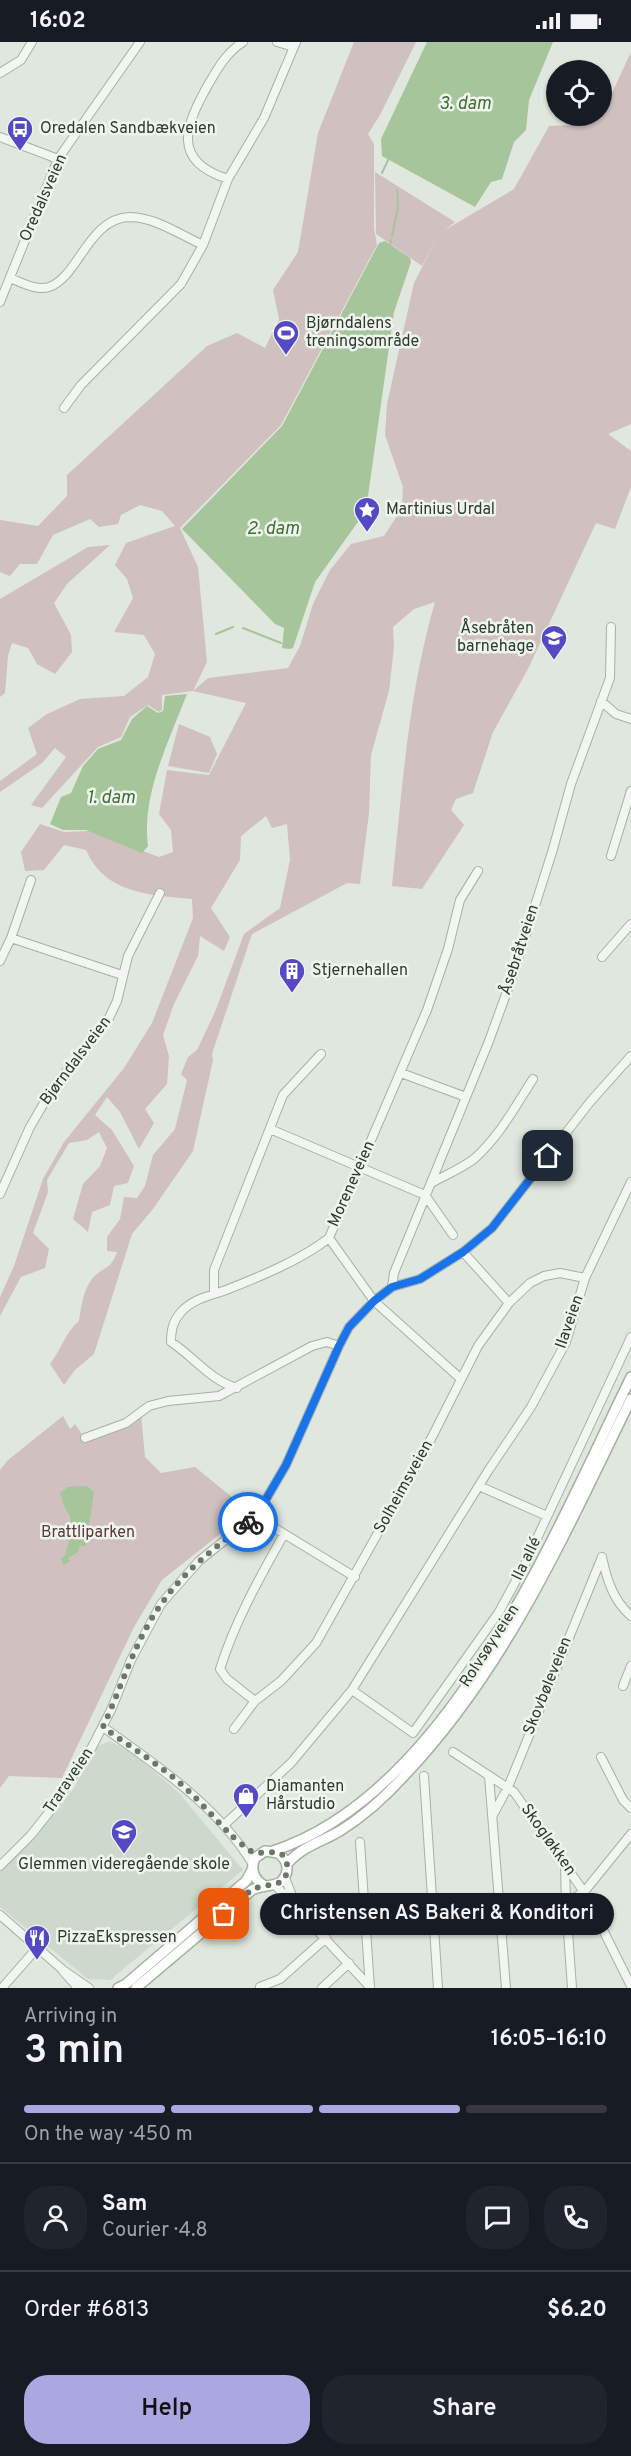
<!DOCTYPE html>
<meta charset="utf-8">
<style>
:root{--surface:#171b24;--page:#20242c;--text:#f1f3f6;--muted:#9ea1a6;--line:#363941;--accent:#aba7e0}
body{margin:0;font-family:Overpass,sans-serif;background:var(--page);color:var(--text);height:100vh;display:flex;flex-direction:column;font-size:22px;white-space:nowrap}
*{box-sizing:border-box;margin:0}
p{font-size:20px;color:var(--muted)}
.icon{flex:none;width:33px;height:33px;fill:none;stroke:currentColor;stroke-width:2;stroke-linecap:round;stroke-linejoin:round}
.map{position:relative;height:1946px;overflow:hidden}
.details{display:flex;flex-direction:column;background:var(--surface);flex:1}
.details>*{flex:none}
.controls{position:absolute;left:546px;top:18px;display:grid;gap:12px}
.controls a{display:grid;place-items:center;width:66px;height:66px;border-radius:50%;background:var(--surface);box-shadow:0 2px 4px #0004;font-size:30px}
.pin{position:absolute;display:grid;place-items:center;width:51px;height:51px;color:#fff;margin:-26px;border-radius:12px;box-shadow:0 3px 9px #0006}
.courier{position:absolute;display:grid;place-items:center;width:60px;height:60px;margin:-30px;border:4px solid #1a73e8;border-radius:50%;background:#fff;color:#222;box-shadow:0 2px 8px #0007}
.bubble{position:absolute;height:42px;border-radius:21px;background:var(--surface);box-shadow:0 2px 4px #0004;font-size:20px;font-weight:600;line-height:42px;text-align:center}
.summary em{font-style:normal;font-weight:600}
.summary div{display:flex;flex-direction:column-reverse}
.summary{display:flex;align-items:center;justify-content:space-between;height:102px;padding:0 24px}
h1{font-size:39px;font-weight:600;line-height:45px}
.bar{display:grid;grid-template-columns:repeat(4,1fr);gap:9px 6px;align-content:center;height:72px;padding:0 24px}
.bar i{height:8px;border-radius:4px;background:var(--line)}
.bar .active{background:var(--accent)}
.bar p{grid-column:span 4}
.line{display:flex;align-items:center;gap:15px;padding:0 24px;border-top:2px solid var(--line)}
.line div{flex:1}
.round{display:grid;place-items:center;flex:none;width:63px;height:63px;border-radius:24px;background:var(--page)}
.button{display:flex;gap:12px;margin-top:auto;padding:12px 24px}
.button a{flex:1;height:69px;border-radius:24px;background:var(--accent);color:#111;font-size:24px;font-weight:600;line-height:69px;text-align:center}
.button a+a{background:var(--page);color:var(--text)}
.status{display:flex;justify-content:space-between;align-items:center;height:42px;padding:0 30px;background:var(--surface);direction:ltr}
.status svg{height:16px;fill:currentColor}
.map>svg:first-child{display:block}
.built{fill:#ced9cd}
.green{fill:#d0c0c0}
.water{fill:#a6c59b}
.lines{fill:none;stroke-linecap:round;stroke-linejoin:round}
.stream{stroke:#a6c59b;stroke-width:2}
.minor-casing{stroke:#a6b1a4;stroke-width:10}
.major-casing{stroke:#a2b29e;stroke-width:12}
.minor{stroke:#f1f6f1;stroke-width:8}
.major{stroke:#fff;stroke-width:9}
.done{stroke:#6a7868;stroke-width:6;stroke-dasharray:0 10.8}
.route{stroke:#1a73e8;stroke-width:8}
.labels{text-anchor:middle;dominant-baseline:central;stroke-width:5;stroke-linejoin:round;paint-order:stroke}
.poi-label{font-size:16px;fill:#2b3d28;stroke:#eff5ee;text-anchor:start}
.street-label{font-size:16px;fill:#2b3d28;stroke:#eff5ee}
.park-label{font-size:16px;fill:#583837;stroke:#eff5ee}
.water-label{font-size:18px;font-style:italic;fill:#416e35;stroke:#eff5ee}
</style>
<div class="status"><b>16:02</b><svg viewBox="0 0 49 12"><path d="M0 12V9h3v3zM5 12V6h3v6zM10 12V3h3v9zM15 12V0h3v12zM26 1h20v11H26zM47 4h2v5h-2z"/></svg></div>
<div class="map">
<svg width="631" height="1946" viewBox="0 0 631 1946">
<rect width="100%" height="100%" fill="#e0e7de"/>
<path class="built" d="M110,1699L133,1711L179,1751L243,1828L110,1938L88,1937L0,1865V1830L34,1797L72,1749L98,1704Z"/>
<path class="green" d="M354,0H416L380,73L368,92L374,102V186L377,203L281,383L180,486L198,525L207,620L193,649L208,636L288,626L300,604L313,562L330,528L351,502L384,494L402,466L403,445L385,393L387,362L414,241L439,192L422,224L376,192L375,130L455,180L445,188L514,147L549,84L570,83L591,74H602V63L612,51L631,10V382L608,392L631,409V445L615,487L596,481L528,627L493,690L473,751L456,757L451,768L464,783L422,847L392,844C402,749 408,652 435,560L414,567L393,585L394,605L389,649L371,713L369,771L360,842L347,841L252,892L212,1012L213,1018L193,1109L153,1167L132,1192L94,1312L75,1328L64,1343L50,1322C61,1308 66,1289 79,1279C81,1266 83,1248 92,1237C102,1224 110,1230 117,1210L107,1209V1195L120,1177L124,1155L137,1156L145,1144L153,1113L175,1087L187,1038L181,1032L188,1015L197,1008L215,970L244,892L280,866L290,818L287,782L272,786L266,774L241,794L240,818L211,866L230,895L224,909L200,894L198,914L174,962L163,993L169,1014L167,1042L145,1067L154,1081L139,1107L120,1070L107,1055L95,1073L112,1088L134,1124L128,1141L114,1144L110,1163L92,1170L88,1190L73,1177L83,1142L100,1124L107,1106L99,1090L87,1098L69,1101L47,1138L48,1150L33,1191L49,1207L45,1226L21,1235L0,1274V1255L14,1224L43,1137L64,1100L124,1026L152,981L193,876L192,857C150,853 105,852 86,808L64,803L44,828L25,829L21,810L40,782L64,790L89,789L159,815L173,810L171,788L159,772L167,728L209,733L246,661L193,649L162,653V668L159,670L148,663L130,675L121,695L98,705L42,766L31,763L66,715L55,706L42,721L0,750V739L37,712L28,686L47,672L80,657L124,654L148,635L155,612L144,593L114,590L133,556L127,537L115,523L126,501L175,484L162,469L140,463L121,473L118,482L99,485L90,477L53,493L37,522H20L10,534L0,530V478L38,484L67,454V433L207,304L237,291L265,306L279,277L273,248L298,210L318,91Z
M110,503L67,542L54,561L71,593L72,610L55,632L37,622L28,606L12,601L8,614L5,651L0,655V557L88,505Z
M179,682L210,695L217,712L209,731L168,724Z
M141,1372L145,1415L161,1431L195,1425L249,1469L162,1538L134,1585L62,1736L9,1734L0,1746V1428L8,1418L63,1374L70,1387L75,1382L83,1394Z"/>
<path class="water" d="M427,0H553L529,58L526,88L514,100L502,137L491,140L475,165L382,114L381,97Z
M385,199L410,216L411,220L394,270L367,461L360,477L315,540L293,606L289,607L282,606L284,586L275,582L182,487L282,384L379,201Z
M187,652C169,699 141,753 148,804L142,811L86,788H63L50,782L61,755L71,751L83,724L98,707L121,698L132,677L147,664L158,671L163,669L165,654Z
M81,1444H87L94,1450L86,1504H80L78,1510L68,1516L70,1519L64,1523L61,1517L65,1513L72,1489L70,1474L65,1466L60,1451L68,1445Z"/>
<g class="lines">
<path class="stream" d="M382,131L388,118
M392,194L398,165L397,148
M390,203L391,198
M243,586L281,601
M216,592L233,585"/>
<g class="minor-casing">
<path id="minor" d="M277,0L294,5
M0,31L21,18L32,0
M0,95L58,117
M228,137C171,119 185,84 208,43C218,26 226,11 243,0
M10,236C21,240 36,249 49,245C79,235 88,176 130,175C154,175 181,193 203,203
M0,260L58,117L140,0
M64,366L81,343L181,242L203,203L228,137L264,76L296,0
M601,659L616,672L631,677
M611,814L631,749
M11,896L31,838
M602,915L631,882
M0,919L11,896L122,933
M401,1031L466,1055
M270,1087L425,1153L453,1193
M433,1140C446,1133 462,1126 474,1117C499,1095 515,1065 533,1037
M0,1152L30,1085L44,1061L57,1041L109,976L117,959L128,914L160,851
M329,1196L374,1259L461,1337
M463,1210L509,1261
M392,1245L394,1231L489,999L513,933L553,807L571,742L610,636L611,585
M214,1251V1228L283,1053L321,1012
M237,1346C211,1339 193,1314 171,1300C171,1288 173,1279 181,1270C194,1256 210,1254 226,1248C259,1235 301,1218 329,1196L427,968L448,907L460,858L478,829
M85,1396L126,1381L149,1364L168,1359L219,1354L312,1304L327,1300L339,1304
M479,1444L547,1474
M255,1474L355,1535
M602,1515C607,1538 613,1558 631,1574
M623,1644L631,1624
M352,1648L413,1691L499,1570L525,1522L631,1295
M255,1659L227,1637L220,1627C235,1579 260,1535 284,1492
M103,1685C157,1723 218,1765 252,1821
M234,1687L255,1659L281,1639L316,1601L432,1395L478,1304L509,1261L530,1241L544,1234L560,1231L585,1236
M453,1710L514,1750L584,1850L631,1944
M601,1715L623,1758L631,1766
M424,1734L438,1946
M489,1734L506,1946
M493,1773L508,1745L602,1515
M224,1783L291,1721L352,1648L488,1429L531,1365L566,1300L585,1236L631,1140
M360,1800L370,1946
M0,1824L31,1793L50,1769L92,1705L112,1666L131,1618L161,1562L199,1519L255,1474L262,1464L286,1423L339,1304L349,1285L374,1259L392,1245L420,1237L463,1210L492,1186L590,1060L631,1014
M565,1824L566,1861L572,1946
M285,1836L295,1861
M275,1843L370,1945
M0,1873L63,1928L89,1946
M314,1884L321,1880L566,1861L584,1850L631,1792
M63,1929L78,1946
M260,1945L280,1937L326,1896
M2,1946L37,1906
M322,1946L349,1921"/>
</g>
<g class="major-casing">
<path id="major" d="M273,1809C450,1751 555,1490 631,1335
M287,1822C301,1805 321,1800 340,1789C364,1774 386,1754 405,1733C508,1624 566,1489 631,1357
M118,1946L126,1942L246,1839L252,1828
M136,1946L252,1848C262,1843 271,1845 281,1840C290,1830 289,1819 278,1811L265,1809L255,1816C250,1827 253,1836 263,1843"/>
</g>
<use href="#minor" class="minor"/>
<use href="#major" class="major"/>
</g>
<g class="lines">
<path class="done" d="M224,1872C233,1864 242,1854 252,1848C264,1840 285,1848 287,1828C289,1801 263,1814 253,1810C249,1809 236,1797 232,1794C215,1777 199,1758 181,1742C157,1721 129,1704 103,1685C122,1644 135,1598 162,1561C185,1528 217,1504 248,1480"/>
<path class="route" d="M248,1480L262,1464L286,1423L339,1304L349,1285L374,1259L392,1245L420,1237L463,1210L492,1186L548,1114"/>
</g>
<defs>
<g id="bus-pin" transform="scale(1.35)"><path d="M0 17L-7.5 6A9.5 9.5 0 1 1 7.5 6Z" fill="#554ac6" stroke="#eff5ee"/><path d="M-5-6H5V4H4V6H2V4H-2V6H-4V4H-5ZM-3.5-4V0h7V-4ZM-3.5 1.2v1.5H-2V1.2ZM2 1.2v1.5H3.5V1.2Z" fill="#fff"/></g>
<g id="stadium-pin" transform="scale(1.35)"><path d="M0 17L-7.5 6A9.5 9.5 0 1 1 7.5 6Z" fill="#554ac6" stroke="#eff5ee"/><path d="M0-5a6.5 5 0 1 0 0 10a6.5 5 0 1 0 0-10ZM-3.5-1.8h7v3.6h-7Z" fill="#fff"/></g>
<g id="sight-pin" transform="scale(1.35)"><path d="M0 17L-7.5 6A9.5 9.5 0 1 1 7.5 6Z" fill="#554ac6" stroke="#eff5ee"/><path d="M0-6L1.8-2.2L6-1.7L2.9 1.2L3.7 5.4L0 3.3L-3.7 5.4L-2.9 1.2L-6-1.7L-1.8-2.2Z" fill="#fff"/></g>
<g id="school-pin" transform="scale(1.35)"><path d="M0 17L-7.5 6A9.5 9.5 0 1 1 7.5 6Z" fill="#554ac6" stroke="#eff5ee"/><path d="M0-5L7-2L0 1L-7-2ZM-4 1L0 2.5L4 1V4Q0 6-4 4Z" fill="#fff"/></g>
<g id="building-pin" transform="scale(1.35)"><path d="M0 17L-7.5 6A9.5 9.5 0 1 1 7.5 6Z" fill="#554ac6" stroke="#eff5ee"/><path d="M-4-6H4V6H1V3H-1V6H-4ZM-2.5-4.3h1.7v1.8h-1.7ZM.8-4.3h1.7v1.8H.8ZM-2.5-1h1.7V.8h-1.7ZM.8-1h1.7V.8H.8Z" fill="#fff"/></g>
<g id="shop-pin" transform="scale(1.35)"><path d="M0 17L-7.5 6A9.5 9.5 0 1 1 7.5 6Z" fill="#554ac6" stroke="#eff5ee"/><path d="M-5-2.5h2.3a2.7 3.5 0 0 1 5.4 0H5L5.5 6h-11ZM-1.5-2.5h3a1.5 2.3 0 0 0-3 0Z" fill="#fff"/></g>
<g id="restaurant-pin" transform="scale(1.35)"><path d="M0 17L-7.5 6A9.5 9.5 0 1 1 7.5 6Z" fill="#554ac6" stroke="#eff5ee"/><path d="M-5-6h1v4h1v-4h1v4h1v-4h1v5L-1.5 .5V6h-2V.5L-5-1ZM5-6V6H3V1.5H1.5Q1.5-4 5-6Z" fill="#fff"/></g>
</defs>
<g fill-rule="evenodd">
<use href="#bus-pin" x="20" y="87"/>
<use href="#stadium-pin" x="286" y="291"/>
<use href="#sight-pin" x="367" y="468"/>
<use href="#school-pin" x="554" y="596"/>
<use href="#building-pin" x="292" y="929"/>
<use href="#shop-pin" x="246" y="1754"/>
<use href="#school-pin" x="124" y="1790"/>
<use href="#restaurant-pin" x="37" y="1896"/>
</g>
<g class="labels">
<g class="poi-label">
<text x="40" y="87">Oredalen Sandbækveien</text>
<text x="306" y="282">Bjørndalens<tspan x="306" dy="18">treningsområde</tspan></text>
<text x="386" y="468">Martinius Urdal</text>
<text x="534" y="587" text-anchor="end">Åsebråten<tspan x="534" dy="18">barnehage</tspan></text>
<text x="312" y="929">Stjernehallen</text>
<text x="266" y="1745">Diamanten<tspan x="266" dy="18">Hårstudio</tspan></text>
<text x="124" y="1823" text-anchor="middle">Glemmen videregående skole</text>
<text x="57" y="1896">PizzaEkspressen</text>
</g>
<g class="street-label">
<text transform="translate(44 156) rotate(-66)">Oredalsveien</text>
<text transform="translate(520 908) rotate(-72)">Åsebråtveien</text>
<text transform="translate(76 1019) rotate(-53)">Bjørndalsveien</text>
<text transform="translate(352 1142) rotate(-66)">Moreneveien</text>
<text transform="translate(570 1280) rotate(-71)">Ilaveien</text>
<text transform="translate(404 1445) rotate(-61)">Solheimsveien</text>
<text transform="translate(527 1517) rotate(-64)">Ila allé</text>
<text transform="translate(490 1604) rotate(-57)">Rolvsøyveien</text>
<text transform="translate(548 1644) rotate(-68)">Skovbøleveien</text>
<text transform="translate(69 1739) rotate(-56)">Traraveien</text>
<text transform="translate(548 1798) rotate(55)">Skogløkken</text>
</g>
<g class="park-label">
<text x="88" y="1491">Brattliparken</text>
</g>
<g class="water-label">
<text x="465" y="62">3. dam</text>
<text x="273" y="487">2. dam</text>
<text x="111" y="756">1. dam</text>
</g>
</g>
</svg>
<div class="controls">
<a><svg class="icon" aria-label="locate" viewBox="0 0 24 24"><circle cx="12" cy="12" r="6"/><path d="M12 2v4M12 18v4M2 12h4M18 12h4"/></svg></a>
</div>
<div class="pin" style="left:224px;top:1872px;background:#ea580c"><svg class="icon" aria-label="bag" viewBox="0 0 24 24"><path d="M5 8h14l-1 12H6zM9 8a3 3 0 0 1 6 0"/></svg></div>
<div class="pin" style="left:548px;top:1114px;background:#1f2937"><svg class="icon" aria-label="home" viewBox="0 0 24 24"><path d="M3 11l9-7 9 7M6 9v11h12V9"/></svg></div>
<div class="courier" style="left:248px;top:1480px"><svg class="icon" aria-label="bike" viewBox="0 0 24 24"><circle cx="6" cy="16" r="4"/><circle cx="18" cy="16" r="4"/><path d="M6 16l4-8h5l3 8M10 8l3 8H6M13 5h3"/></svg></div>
<div class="bubble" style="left:260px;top:1851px;width:354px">Christensen AS Bakeri &amp; Konditori</div>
</div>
<section class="details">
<div class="summary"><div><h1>3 min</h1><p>Arriving in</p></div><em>16:05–16:10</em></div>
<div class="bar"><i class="active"></i><i class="active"></i><i class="active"></i><i></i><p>On the way · 450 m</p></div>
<div class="line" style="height:108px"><a class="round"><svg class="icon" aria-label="person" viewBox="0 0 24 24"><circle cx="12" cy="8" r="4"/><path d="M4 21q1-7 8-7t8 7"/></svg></a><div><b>Sam</b><p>Courier · 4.8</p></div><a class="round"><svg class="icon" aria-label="chat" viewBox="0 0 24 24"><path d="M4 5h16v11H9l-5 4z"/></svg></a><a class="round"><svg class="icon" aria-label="phone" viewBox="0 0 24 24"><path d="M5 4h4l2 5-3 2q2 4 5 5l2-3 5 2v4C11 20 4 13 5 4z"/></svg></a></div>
<div class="line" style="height:78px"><div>Order #6813</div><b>$6.20</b></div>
<div class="button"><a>Help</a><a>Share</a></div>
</section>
